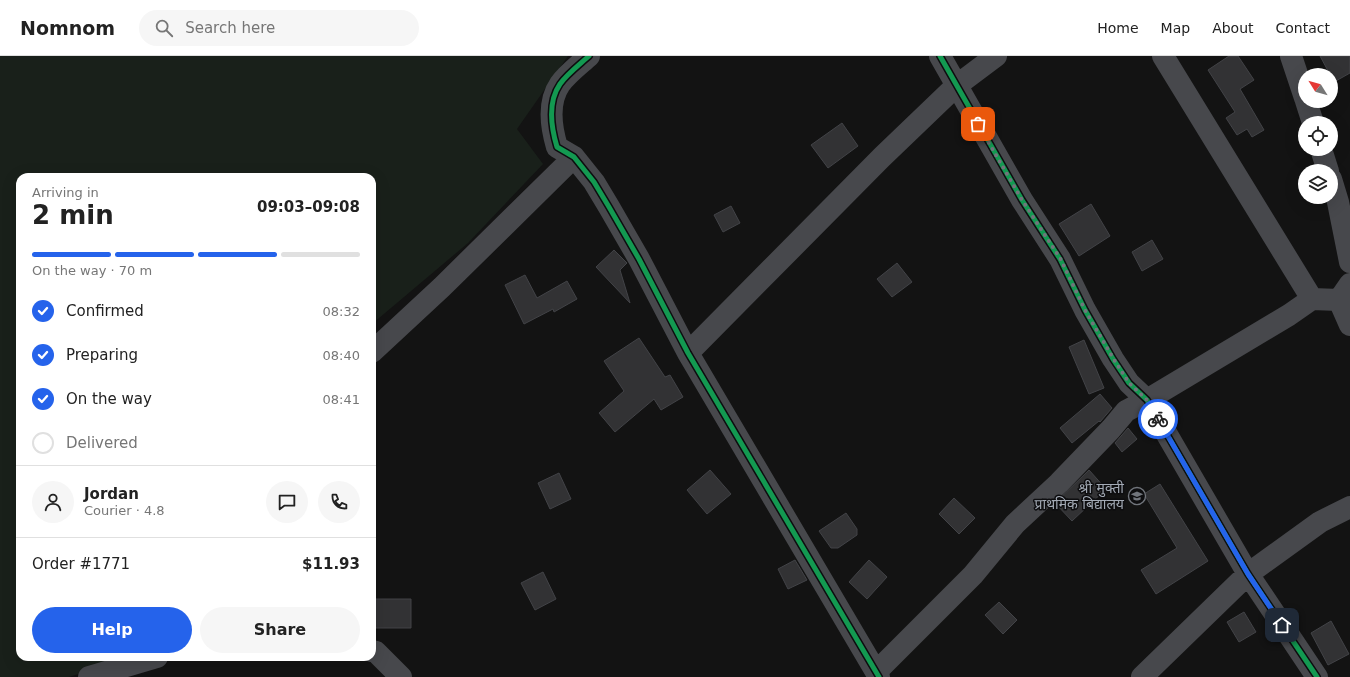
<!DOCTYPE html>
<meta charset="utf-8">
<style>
:root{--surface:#fff;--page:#f6f6f6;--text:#222;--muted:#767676;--line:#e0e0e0;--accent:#2563eb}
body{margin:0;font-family:"DejaVu Sans","Noto Sans Devanagari",sans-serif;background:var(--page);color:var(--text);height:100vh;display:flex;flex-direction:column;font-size:15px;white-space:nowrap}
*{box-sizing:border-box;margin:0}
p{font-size:13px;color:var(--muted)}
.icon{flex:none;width:22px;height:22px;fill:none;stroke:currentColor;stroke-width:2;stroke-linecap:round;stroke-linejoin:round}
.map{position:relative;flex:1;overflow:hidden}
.details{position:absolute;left:16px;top:117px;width:360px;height:488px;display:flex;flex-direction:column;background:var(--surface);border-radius:12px;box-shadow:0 4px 16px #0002}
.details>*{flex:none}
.needle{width:26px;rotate:307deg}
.buttons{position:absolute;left:1298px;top:12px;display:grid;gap:8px}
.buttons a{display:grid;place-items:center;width:40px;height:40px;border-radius:50%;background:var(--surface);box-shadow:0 4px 16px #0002;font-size:20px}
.pin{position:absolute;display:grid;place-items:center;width:34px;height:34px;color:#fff;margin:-17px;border-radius:8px;box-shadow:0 2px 6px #0006}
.courier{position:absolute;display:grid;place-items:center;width:40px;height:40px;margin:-20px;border:3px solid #2563eb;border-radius:50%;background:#fff;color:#222;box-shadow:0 1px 5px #0007}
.summary em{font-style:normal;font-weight:800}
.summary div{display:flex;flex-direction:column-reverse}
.summary{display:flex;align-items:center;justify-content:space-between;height:68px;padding:0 16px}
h1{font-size:26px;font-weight:800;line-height:30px}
.bar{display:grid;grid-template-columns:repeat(4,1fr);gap:6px 4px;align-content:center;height:48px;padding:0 16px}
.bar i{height:5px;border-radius:3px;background:var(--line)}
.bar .on{background:var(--accent)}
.bar p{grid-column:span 4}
.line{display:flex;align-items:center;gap:10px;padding:0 16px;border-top:1px solid var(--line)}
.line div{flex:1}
.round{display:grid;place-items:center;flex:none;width:42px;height:42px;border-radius:21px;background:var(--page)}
ol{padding:0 16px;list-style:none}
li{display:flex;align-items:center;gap:12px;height:44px}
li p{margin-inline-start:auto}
li .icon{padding:4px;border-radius:50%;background:var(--accent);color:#fff;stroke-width:4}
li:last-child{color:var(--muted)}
li i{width:22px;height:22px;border:2px solid var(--line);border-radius:50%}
.cta{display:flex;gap:8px;margin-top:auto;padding:8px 16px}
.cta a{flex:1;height:46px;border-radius:24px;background:var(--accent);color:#fff;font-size:16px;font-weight:800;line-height:46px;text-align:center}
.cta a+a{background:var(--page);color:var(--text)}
header{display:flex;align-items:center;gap:24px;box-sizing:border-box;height:56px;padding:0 20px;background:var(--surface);border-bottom:1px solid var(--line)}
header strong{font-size:19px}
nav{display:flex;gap:22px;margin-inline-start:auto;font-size:14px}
.search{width:280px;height:36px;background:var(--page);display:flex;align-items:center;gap:10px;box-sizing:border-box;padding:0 14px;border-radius:22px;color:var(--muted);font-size:15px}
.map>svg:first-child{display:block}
.green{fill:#19201a}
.building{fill:#323234;stroke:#424347}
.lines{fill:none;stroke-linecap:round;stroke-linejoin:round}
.street{stroke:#47484c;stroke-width:22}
.cycleway-casing{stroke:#0d0d0f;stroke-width:8}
.cycleway{stroke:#139951;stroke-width:5}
.done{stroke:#71757c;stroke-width:4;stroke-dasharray:0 7.2}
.route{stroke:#2563eb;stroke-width:5}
.labels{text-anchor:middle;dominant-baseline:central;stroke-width:3;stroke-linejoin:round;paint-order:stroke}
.poi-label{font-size:14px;fill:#a3aab5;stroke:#0d0d0f;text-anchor:end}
</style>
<header>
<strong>Nomnom</strong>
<div class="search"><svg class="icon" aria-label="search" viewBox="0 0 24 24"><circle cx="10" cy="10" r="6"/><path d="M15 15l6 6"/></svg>Search here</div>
<nav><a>Home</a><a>Map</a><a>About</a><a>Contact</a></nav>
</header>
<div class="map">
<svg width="1350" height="621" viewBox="0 0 1350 621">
<rect width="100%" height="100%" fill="#131313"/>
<path class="green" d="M0,0H568L517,73L543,108L468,187L372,268V121H20V601H131L69,621H0Z"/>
<path class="building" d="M1229,0H1238L1254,24L1240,33L1264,74L1252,81L1247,73L1237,79L1226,62L1235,56L1208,14Z
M1320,0H1350V17L1334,26Z
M842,67L858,90L828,112L811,89Z
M1091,148L1110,180L1079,200L1059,168Z
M731,150L740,167L723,176L714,159Z
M1152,184L1163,203L1142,215L1132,196Z
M614,194L627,207L620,214L630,247L596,211Z
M897,207L912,226L892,241L877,223Z
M525,219L537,242L567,225L577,243L554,256L553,253L524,268L505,229Z
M639,282L665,321L670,319L683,341L661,354L654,343L615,376L599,357L624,335L604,305Z
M1084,284L1104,332L1089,338L1069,291Z
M1100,338L1112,352L1100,366L1099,365L1072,387L1060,372Z
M1128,372L1137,383L1122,396L1115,387Z
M710,414L731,438L707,458L687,434Z
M1089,414L1106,433L1072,465L1055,447Z
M559,417L571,443L550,453L538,427Z
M1160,428L1208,505L1156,538L1141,514L1177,492L1144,438Z
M954,442L975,462L959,478L939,458Z
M846,457L857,473V479L838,492H831L819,475Z
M795,504L807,524L788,533L778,513Z
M869,504L887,521L867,543L849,526Z
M543,516L556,543L535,554L521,527Z
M372,543H411V572H372Z
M999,546L1017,564L1003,578L985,559Z
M1244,556L1256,576L1239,586L1227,566Z
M1331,565L1349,598L1328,609L1311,577Z"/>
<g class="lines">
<path class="street" d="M589,0C579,9 567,18 560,28C547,47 551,71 557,91L574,101L594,126L609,151L639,203L688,297L879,621
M940,0L1022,144L1060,203L1085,254L1113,303L1129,327L1147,344L1248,518L1317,621
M1163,0L1312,243L1339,244
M1291,0L1305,42
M1306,45L1313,67
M1321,93L1328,115
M1331,123L1338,146L1350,206
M1339,244L1350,269
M1339,244L1350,228
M372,296L442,231L574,101
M688,297L882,101L956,30L996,0
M372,595L376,596L401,621
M876,616L973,519L1015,468L1059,427L1111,373L1126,355L1147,344L1289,259L1312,243
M89,621L157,601
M1142,621L1248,518L1320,466L1350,451"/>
<g class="cycleway-casing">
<path id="cycleway" d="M589,0C579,9 567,18 560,28C547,47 551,71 557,91L574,101L594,126L609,151L639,203L688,297L879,621
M940,0L1022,144L1060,203L1085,254L1113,303L1129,327L1147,344L1248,518L1317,621"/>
</g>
<use href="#cycleway" class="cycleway"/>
</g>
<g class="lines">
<path class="done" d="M978,68L1022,144L1060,202L1085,254L1113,302L1129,327L1147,344L1158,363"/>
<path class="route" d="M1158,363L1248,518L1282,569"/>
</g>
<defs>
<g id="school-ring" transform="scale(0.9)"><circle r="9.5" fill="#0d0d0f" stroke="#71757c" stroke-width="1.5"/><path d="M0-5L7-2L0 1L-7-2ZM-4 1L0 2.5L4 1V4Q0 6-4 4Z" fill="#71757c"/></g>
</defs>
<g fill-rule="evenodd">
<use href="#school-ring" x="1137" y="440"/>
</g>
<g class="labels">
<g class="poi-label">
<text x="1124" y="432">श्री मुक्ती<tspan x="1124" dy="16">प्राथमिक बिद्यालय</tspan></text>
</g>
</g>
</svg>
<div class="buttons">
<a><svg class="needle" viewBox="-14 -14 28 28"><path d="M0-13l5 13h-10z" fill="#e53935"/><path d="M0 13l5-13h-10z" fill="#767676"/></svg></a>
<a><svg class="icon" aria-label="locate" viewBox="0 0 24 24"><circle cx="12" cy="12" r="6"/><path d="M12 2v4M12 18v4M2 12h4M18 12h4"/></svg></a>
<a><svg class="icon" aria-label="layers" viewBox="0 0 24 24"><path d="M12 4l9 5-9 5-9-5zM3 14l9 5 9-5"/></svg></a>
</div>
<div class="pin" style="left:978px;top:68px;background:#ea580c"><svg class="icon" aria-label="bag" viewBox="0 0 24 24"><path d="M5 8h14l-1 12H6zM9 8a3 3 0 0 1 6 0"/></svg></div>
<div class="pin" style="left:1282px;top:569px;background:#1f2937"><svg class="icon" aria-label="home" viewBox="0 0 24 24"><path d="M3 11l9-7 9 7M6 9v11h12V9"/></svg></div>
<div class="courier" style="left:1158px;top:363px"><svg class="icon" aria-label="bike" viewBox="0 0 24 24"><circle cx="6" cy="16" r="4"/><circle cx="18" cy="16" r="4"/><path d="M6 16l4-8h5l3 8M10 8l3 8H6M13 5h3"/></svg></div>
<section class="details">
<div class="summary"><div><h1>2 min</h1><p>Arriving in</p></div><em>09:03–09:08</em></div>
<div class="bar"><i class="on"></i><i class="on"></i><i class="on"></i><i></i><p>On the way · 70 m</p></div>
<ol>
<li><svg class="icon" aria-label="check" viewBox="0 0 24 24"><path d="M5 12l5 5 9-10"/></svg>Confirmed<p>08:32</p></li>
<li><svg class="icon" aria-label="check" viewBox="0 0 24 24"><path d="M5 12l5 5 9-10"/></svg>Preparing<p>08:40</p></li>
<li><svg class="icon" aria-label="check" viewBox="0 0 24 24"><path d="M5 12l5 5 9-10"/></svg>On the way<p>08:41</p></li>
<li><i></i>Delivered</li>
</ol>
<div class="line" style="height:72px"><a class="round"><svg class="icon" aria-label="person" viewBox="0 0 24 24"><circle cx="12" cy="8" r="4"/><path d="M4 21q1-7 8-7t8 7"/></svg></a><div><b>Jordan</b><p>Courier · 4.8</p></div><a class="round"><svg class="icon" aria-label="chat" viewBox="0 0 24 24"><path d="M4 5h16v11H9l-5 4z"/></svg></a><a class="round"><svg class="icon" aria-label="phone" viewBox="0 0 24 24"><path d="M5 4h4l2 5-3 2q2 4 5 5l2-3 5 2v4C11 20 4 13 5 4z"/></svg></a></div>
<div class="line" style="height:52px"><div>Order #1771</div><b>$11.93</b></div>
<div class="cta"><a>Help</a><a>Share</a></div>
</section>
</div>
